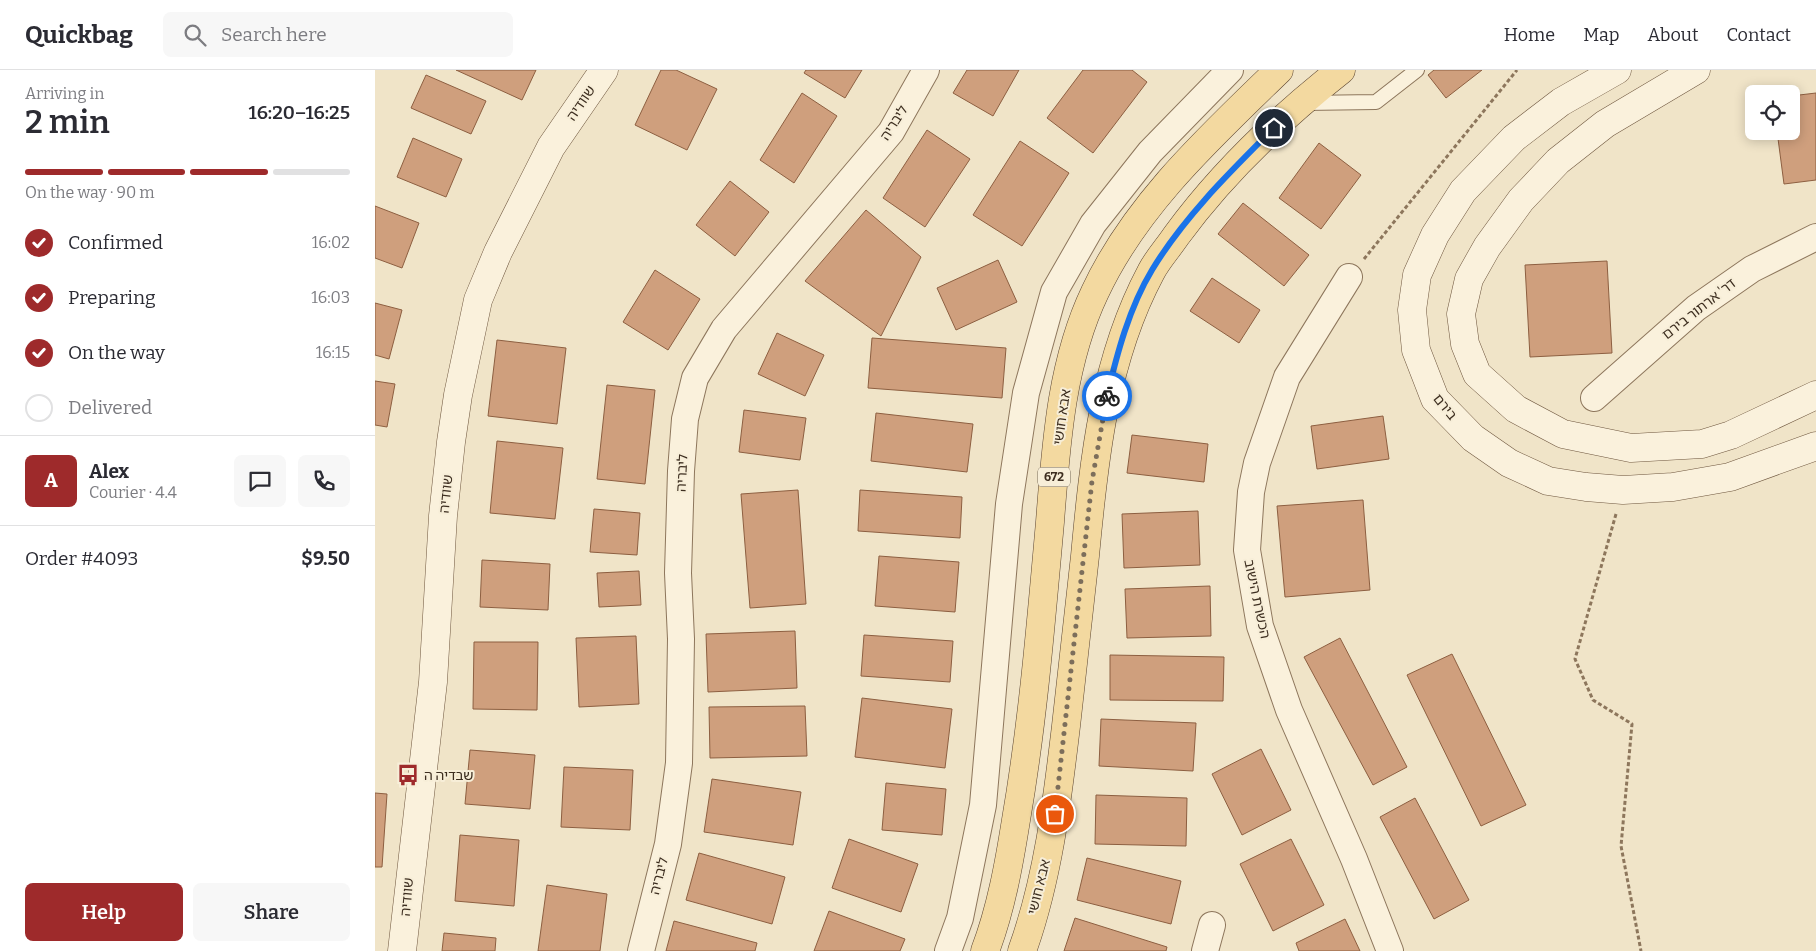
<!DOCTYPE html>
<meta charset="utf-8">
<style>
:root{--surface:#fff;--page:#f7f7f7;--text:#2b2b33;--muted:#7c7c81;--line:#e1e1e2;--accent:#9e2a2b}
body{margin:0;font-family:Bitter,"Noto Sans Hebrew",serif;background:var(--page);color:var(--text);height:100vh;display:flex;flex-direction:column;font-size:19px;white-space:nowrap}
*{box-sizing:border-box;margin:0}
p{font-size:16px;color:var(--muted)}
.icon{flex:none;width:28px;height:28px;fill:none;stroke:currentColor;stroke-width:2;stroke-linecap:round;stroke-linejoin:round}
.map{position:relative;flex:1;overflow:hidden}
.details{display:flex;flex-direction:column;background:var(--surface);width:375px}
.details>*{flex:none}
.buttons{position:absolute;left:1370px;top:15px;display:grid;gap:10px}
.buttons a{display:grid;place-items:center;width:55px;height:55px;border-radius:8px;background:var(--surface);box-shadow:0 2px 12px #0003;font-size:25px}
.pin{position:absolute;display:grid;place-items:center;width:42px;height:42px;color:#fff;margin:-21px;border:2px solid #fff;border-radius:50%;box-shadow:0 1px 5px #0007}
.courier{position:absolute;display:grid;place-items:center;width:50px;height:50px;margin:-25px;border:4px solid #1a73e8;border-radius:50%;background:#fff;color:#222;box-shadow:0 1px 6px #0007}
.head em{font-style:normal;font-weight:600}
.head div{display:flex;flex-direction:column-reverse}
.head{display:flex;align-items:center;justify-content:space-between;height:85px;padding:0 25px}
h1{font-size:32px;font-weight:600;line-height:38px}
.bar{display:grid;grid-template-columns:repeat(4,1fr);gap:8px 5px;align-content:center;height:60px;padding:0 25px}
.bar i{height:6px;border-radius:4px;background:var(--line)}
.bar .active{background:var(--accent)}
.bar p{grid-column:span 4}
.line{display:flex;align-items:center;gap:12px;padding:0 25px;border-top:1px solid var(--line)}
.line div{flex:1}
.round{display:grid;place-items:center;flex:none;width:52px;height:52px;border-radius:8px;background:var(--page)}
ol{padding:0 25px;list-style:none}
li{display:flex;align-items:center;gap:15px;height:55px}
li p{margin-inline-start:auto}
li .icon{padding:5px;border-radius:50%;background:var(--accent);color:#fff;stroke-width:4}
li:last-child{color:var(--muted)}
li i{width:28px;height:28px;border:2px solid var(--line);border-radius:50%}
.button{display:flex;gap:10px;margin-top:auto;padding:10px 25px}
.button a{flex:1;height:58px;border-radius:8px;background:var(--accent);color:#fff;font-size:20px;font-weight:600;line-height:58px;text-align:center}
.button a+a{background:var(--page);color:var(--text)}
header{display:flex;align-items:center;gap:30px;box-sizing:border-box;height:70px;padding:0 25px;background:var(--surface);border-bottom:1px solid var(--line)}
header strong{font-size:24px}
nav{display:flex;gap:28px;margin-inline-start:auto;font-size:18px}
.search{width:350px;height:45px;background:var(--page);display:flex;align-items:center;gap:12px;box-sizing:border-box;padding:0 18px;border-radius:8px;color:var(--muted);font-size:19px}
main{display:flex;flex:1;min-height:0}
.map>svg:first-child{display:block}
.building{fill:#cf9f7d;stroke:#8d5f41}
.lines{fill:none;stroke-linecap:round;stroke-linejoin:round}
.lane-casing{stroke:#8d765c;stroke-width:16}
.street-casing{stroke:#8d765c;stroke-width:28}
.secondary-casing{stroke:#6f573f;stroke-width:29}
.primary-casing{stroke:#5b4430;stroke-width:29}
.path{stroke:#8d765c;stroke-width:3;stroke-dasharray:4 2.5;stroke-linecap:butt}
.lane{stroke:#faf1dc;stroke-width:14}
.street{stroke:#faf1dc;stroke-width:26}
.secondary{stroke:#faf1dc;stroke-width:28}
.primary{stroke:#f3d9a0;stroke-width:28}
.done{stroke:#7c6e5b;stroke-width:5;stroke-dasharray:0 9}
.route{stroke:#1a73e8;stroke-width:6}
.labels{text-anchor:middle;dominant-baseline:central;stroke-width:4;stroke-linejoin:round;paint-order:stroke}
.shield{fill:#f7eed8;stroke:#756857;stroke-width:1}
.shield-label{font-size:12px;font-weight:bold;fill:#3d2e20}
.street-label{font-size:14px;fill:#3d2e20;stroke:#f7eed8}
.poi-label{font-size:14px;fill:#3d2e20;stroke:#f7eed8;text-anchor:start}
</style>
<header>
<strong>Quickbag</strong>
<div class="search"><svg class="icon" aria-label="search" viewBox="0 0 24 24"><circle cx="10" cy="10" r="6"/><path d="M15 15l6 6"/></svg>Search here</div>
<nav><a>Home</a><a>Map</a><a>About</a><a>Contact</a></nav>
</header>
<main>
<section class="details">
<div class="head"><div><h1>2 min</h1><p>Arriving in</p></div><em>16:20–16:25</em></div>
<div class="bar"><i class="active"></i><i class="active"></i><i class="active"></i><i></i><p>On the way · 90 m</p></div>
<ol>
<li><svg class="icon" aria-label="check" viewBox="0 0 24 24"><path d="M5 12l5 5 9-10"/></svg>Confirmed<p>16:02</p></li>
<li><svg class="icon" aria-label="check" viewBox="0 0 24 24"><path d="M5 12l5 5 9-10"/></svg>Preparing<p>16:03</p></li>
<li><svg class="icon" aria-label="check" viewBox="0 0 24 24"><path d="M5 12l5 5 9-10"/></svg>On the way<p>16:15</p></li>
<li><i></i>Delivered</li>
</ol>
<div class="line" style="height:90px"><b class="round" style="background:var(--accent);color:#fff">A</b><div><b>Alex</b><p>Courier · 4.4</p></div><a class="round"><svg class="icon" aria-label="chat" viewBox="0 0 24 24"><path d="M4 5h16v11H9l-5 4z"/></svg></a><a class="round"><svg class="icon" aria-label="phone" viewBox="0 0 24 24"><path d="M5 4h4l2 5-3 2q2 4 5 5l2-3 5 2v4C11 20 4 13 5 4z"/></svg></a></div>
<div class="line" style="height:65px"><div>Order #4093</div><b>$9.50</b></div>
<div class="button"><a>Help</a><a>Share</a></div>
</section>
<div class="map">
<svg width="1441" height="881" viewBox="0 0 1441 881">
<rect width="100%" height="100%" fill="#f0e4c8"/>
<path class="building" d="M81,0H161L147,30Z
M286,0H301L342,19L312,80L260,55Z
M431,0H487L470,28L429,3Z
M592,0H644L618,46L578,23Z
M708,0H757L772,12L718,83L672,48Z
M1059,0H1107L1071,28L1053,5Z
M51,5L111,31L96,64L36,38Z
M427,23L462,46L419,113L385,90Z
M1441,23V110L1409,114L1402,61H1416V26Z
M552,60L595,89L550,157L508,128Z
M38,68L87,89L71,127L22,107Z
M645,71L694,103L647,176L598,145Z
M944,73L986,105L946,159L904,128Z
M355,111L394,142L360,186L321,155Z
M868,133L934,185L909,216L843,164Z
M0,136L44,153L27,198L0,188Z
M491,140L546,187L506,266L430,211Z
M623,190L642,232L581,260L562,218Z
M1232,191L1237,283L1155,287L1150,195Z
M280,200L325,229L293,280L248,252Z
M837,208L885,240L864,273L815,241Z
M0,233L27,240L14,289L0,285Z
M402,263L449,285L430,326L383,304Z
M497,268L631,278L627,328L493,318Z
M122,270L191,278L182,354L113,346Z
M0,311L20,314L12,357L0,355Z
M232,315L280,320L270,414L222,409Z
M369,340L431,348L425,390L364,382Z
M501,343L598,354L592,402L496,391Z
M1008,346L1014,389L942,399L936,356Z
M757,365L833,374L829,412L752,403Z
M122,371L188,378L180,449L115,443Z
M423,420L431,534L375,538L366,424Z
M485,420L587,427L585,468L483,461Z
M988,430L995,520L910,527L902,436Z
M219,439L265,443L262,485L215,482Z
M823,441L825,495L749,498L747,444Z
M504,486L584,492L580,542L500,536Z
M107,490L175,494L173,540L105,537Z
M264,501L266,535L224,537L222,503Z
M835,516L836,566L752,568L750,519Z
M420,561L422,618L333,622L331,564Z
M489,565L578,571L575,612L486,606Z
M261,566L264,634L204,637L201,568Z
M965,568L1032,697L998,715L929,587Z
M99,572H163L162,640L98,639Z
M1077,584L1151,735L1106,756L1032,605Z
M735,585L849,587L848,631L735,630Z
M487,628L577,639L570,698L480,687Z
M430,636L432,686L335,688L334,637Z
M726,649L821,653L818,701L724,696Z
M886,679L916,740L867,765L837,704Z
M95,680L160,685L155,739L90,734Z
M189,697L258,700L255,760L186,757Z
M337,709L426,722L418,775L329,762Z
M511,713L571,719L567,765L507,760Z
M0,723L12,724L7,797H0Z
M721,725L812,728L811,776L720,774Z
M1040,728L1094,830L1059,849L1005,747Z
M85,765L144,770L139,836L80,831Z
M474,769L543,794L526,842L457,818Z
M916,769L949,835L898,861L865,794Z
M324,783L410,807L397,854L311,830Z
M712,788L806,811L796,854L702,830Z
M172,815L232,824L225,881H163Z
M454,841L530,869L525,881H439Z
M700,848L792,877L791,881H689Z
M970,849L985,881H924L921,873Z
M299,851L382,873L380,881H291Z
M69,863L121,868L120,881H67Z"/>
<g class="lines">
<g class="lane-casing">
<path id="lane" d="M929,33L1001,32L1042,0"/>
</g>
<g class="street-casing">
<path id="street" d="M974,207L912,307L882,393L876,422L872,480L885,556L914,640L979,789L1015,881
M1219,328L1321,238L1377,199L1441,167
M266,881L293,774L304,693L306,569L303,503L306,401L310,349L320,308L349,259L516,62L551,0
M573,881L585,848L608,735L634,434L651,323L679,222L718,154L775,82L855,0
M830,881L837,855"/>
</g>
<g class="secondary-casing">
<path id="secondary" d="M1242,0L1186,32L1139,68L1088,121L1060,165L1042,205L1037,240L1041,280L1060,329L1098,368L1134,393L1173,411L1211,417L1248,420L1298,417L1355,407L1441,376
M1321,0L1230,54L1183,91L1146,130L1112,177L1094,209L1086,244L1090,274L1102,304L1141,339L1188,364L1256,378L1327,374L1356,365L1441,325
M27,881L58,612L68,446L76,372L83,325L103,230L123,182L176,77L229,0"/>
</g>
<g class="primary-casing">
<path id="primary" d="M610,881C626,839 634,794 641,750C658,651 666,552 675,452C681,375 686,293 720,222C761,134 836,66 904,0
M647,881C673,809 682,732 691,656C697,599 704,543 710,486C719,389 729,290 776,202C782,190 793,178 801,166C847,103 905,48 966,0"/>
</g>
<path class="path" d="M989,189L1142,0
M1241,444L1200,589L1218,630L1257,654L1246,776L1266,881"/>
<use href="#lane" class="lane"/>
<use href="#street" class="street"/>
<use href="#secondary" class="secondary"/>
<use href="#primary" class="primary"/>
</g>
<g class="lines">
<path class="done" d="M680,744L717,411L732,326"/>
<path class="route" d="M732,326C742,284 754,238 777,200C809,147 855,102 899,58"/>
</g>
<defs>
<g id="bus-bare" transform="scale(1.725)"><path d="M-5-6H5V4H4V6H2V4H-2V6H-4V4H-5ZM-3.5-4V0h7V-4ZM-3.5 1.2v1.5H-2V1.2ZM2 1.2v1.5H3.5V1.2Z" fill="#9e2a2b" stroke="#f7eed8" stroke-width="2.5" paint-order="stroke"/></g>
</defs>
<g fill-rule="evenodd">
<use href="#bus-bare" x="33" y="705"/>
</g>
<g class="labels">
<rect class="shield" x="663" y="397.5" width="32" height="19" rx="4"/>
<g class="shield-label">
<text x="679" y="407">672</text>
</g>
<g class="street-label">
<text transform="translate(206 33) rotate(-56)">שוודיה</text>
<text transform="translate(519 53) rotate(-57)">ליבריה</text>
<text transform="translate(1324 239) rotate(-38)">דר' ארתור בירם</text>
<text transform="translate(1070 337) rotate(51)">בירם</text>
<text transform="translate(687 347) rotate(-82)">אבא חושי</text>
<text transform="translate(307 403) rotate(-87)">ליבריה</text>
<text transform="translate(71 424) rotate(-84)">שוודיה</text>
<text transform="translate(882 529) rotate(78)">הכשרת הישוב</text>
<text transform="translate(284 806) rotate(-76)">ליבריה</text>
<text transform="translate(664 817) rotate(-76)">אבא חושי</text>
<text transform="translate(32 827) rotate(-85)">שוודיה</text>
</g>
<g class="poi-label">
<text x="49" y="705">שבדיה ה</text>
</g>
</g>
</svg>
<div class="buttons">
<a><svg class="icon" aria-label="locate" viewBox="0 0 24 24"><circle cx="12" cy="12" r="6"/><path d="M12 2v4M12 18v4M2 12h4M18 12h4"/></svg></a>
</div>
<div class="pin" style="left:680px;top:744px;background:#ea580c"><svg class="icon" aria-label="bag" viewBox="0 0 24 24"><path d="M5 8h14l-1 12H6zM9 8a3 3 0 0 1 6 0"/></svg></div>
<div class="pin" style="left:899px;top:58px;background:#1f2937"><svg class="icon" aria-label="home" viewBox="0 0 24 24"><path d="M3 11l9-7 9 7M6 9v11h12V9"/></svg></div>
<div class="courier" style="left:732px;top:326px"><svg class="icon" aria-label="bike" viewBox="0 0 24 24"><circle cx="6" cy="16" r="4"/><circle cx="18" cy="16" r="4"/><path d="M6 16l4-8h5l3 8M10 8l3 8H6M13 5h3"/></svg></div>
</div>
</main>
